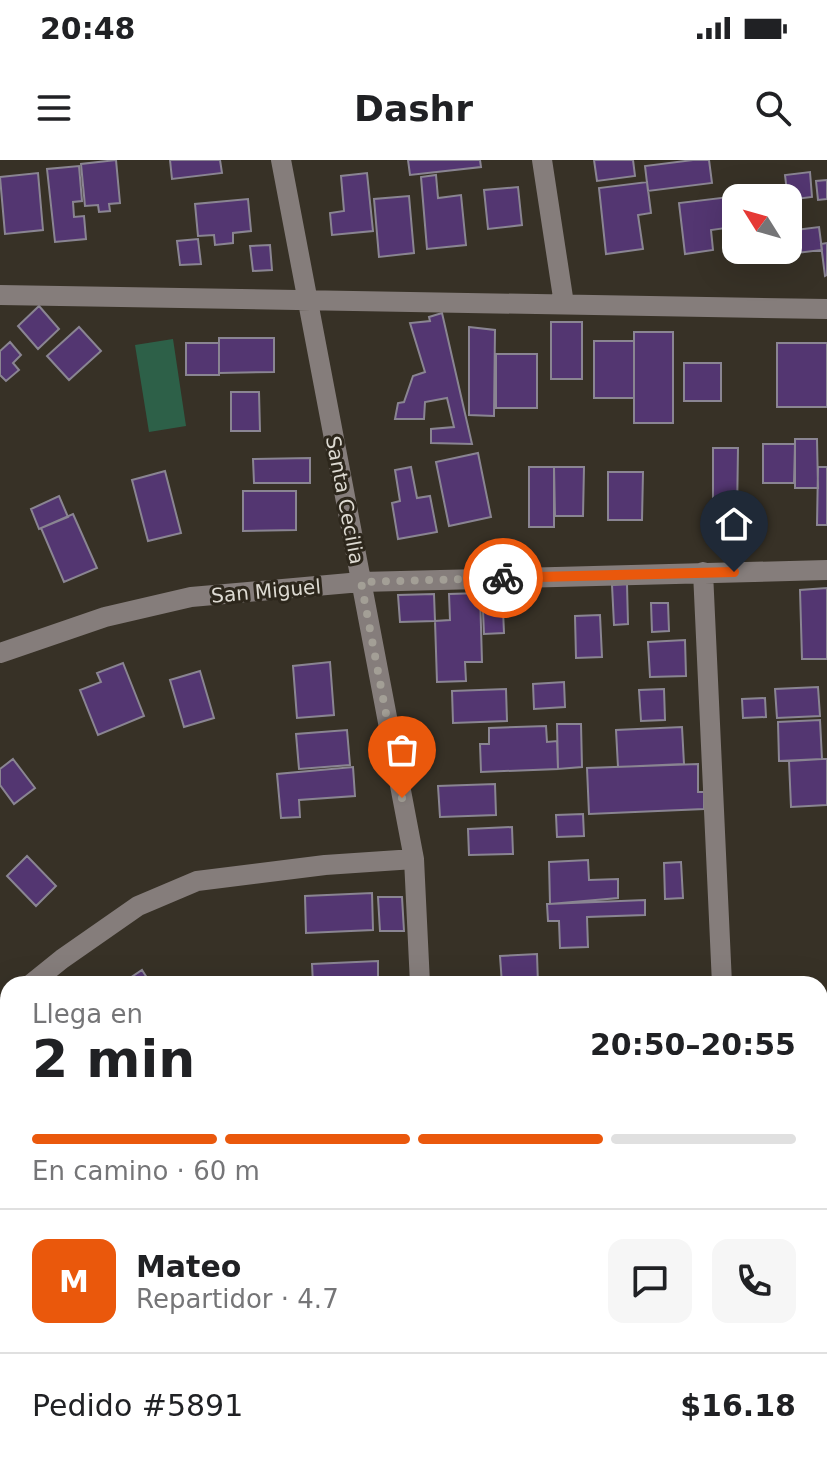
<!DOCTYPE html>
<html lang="es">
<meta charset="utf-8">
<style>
:root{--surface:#fff;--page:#f6f6f6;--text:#202124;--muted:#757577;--line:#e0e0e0;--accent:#ea580c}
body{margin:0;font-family:"DejaVu Sans",sans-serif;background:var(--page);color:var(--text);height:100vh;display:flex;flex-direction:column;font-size:30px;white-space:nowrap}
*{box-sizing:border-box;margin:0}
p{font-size:26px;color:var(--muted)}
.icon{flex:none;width:44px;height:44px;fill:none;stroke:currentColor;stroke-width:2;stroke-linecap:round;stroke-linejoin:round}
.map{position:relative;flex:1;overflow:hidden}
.details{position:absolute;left:0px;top:816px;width:828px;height:496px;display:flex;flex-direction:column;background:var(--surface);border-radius:24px 24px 0 0;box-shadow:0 8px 32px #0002}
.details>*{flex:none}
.needle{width:52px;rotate:307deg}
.controls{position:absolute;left:722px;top:24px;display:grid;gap:16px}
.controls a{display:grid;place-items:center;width:80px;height:80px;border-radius:16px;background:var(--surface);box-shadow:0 8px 32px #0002;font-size:40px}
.pin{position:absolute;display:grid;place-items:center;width:68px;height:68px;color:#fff;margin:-82px -34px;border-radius:50% 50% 50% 0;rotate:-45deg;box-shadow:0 0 8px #0007}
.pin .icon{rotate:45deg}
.courier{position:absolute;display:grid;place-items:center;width:80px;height:80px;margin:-40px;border:6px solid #ea580c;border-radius:50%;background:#fff;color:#222;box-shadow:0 2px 10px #0007}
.head em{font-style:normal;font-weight:800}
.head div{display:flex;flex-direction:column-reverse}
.head{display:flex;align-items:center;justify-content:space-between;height:136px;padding:0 32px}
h1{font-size:52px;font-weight:800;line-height:60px}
.bar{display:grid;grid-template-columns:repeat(4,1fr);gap:12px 8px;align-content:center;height:96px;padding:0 32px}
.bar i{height:10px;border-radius:6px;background:var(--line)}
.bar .current{background:var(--accent)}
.bar p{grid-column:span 4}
.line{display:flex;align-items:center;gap:20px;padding:0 32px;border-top:2px solid var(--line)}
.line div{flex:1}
.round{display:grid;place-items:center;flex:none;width:84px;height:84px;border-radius:16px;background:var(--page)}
.status{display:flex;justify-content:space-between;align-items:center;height:56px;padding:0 40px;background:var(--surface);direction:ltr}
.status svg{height:22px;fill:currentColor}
header{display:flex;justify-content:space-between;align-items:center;height:104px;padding:0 32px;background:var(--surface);font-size:36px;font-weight:800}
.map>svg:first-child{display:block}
.green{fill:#2d6048}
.building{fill:#533671;stroke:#8a8592;stroke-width:2}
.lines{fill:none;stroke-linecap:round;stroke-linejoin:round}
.minor{stroke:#857d7b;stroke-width:20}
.done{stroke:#a39f96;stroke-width:8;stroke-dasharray:0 14.4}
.route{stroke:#ea580c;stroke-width:10}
.labels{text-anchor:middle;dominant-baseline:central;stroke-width:6;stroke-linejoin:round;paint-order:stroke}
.street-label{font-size:20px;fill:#dddad2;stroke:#2d271c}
</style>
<div class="status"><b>20:48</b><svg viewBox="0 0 49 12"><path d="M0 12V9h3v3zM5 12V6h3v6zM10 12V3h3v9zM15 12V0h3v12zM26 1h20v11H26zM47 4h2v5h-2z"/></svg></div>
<header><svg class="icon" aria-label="menu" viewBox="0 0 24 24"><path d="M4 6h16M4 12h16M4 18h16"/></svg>Dashr<svg class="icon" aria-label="search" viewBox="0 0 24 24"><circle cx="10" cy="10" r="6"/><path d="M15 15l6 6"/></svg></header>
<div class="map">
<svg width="827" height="1312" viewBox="0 0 827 1312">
<rect width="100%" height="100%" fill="#373126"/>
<path class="green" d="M173,179L186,266L149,272L135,185Z"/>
<path class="building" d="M116,0L120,43L109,44L110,51L99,52L98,45L85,46L81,4Z
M170,0H220L222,13L172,19Z
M408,0H480L481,7L410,15Z
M594,0H633L635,16L597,21Z
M693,0H709L712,23L648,31L645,6Z
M79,6L82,41L73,42L74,57L84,56L86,79L55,82L47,9Z
M810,12L812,37L788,40L785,15Z
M38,13L43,70L5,74L0,17Z
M367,13L373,71L332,75L330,53L344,51L341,16Z
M436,15L438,38L461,35L466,85L427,89L421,17Z
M827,20V39L818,40L816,21Z
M647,22L651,53L638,55L643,89L606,94L599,28Z
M518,27L522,65L488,69L484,30Z
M409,36L414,93L379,97L374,39Z
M729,37L733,67L711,70L713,90L685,94L679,43Z
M248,39L251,71L233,73V83L215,85L214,75L198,76L195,44Z
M819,67L822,90L780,95L779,90H788V71Z
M198,79L201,104L180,105L177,81Z
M827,83V115L825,116L821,84Z
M270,85L272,110L253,111L250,86Z
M39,146L59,169L38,189L18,166Z
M442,153L472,284L431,283V269L454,267L447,238L425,242L424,259H395L398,243L404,242L413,216L425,212L410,163L430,161L429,157Z
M551,162H582V219H551Z
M79,167L101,191L69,220L47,196Z
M469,167L495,170L494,256L469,255Z
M634,172H673V263H634Z
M219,178H274V212L219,213Z
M594,181H634V238H594Z
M10,182L21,195L13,203L19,210L6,221L0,215V191Z
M186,183H219V215H186Z
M777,183H827V247H777Z
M496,194H537V248H496Z
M684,203H721V241H684Z
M231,232H259L260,271H231Z
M795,279H817L818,328H795Z
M763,284H795L794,323H763Z
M713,288H738L737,355H713Z
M478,293L491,357L449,366L436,302Z
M310,298V323H254L253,299Z
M411,307L417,338L430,336L437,372L398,379L392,343L400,341L395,310Z
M529,307H554V367H529Z
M554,307H584L583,356H555Z
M818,307H827V365H817Z
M165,311L181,373L148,381L132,320Z
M608,312H643L642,360H608Z
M243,331H296V370L243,371Z
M59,336L68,357L39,369L31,349Z
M73,354L97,408L64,422L41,368Z
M627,424L628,464L614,465L612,425Z
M827,428V499H802L800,430Z
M480,433L482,502H465L466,521L437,522L435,461L450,460L449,434Z
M434,434L435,461L400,462L398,435Z
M651,443H668L669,471L652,472Z
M503,450L504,473L484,474L483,451Z
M600,455L602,497L576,498L575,456Z
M685,480L686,516L650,517L648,482Z
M330,502L334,555L297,558L293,506Z
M123,503L144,556L98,575L80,530L101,522L97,513Z
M200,511L214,558L184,567L170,520Z
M564,522L565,547L534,549L533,524Z
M818,527L820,556L777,558L775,529Z
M506,529L507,561L453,563L452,531Z
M664,529L665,560L641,561L639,530Z
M765,538L766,557L743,558L742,539Z
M820,560L822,599L779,601L778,562Z
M557,564H581L582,607L558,609Z
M546,566L547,582L557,581L558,609L481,612L480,584H489V568Z
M682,567L684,604L618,607L616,570Z
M347,570L350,605L299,609L296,574Z
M13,599L35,628L14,644L0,625V609Z
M822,599H827V645L791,647L789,601Z
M698,604V632H704V649L589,654L587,608Z
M353,607L355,636L299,640L300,657L281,658L277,614Z
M495,624L496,655L440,657L438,626Z
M583,654L584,676L557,677L556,655Z
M512,667L513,694L469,695L468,669Z
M27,696L56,726L36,746L7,716Z
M588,700L589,720L618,719V738L550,744L549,702Z
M681,702L683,738L665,739L664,703Z
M372,733L373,770L306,773L305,736Z
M378,737H402L404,771H380Z
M645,740V755L587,757L588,787L560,788L559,761H548L547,744Z
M537,794L538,824H502L500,796Z
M378,801V824H313L312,804Z
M142,810L151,824H121Z
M1,1230H8V1250H0Z
M322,1304L342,1305V1312H321Z"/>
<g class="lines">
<path class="minor" d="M281,0L414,699L420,824
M542,0L564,144
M0,135L827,149
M703,412L722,824
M0,493L105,457L191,437L361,422L827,410
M31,824L62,799L138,746L197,721L325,705L414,699
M0,850L8,844
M820,947H827
M0,1180L8,1187
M0,1212L8,1205
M820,1251L827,1250
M108,1304L112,1312
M730,1304V1312
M413,1312L414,1304"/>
</g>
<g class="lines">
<path class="done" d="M402,638L361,422L503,418"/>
<path class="route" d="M503,418L734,412"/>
</g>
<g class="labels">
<g class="street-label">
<text transform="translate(345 340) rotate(79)">Santa Cecilia</text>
<text transform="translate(266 431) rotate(-5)">San Miguel</text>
</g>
</g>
</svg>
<div class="controls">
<a><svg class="needle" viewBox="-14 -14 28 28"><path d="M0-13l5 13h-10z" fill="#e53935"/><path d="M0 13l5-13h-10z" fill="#757577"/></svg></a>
</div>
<div class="pin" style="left:402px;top:638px;background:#ea580c"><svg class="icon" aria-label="bag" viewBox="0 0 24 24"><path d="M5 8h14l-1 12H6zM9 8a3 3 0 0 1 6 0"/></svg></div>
<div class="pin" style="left:734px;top:412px;background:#1f2937"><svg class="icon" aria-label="home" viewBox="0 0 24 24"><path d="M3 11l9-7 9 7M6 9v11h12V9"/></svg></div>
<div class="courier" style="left:503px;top:418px"><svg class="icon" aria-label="bike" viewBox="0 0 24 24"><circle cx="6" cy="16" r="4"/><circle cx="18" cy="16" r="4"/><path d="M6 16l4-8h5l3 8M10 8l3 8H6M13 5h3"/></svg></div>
<section class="details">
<div class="head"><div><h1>2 min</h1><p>Llega en</p></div><em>20:50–20:55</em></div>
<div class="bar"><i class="current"></i><i class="current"></i><i class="current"></i><i></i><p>En camino · 60 m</p></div>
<div class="line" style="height:144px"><b class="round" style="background:var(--accent);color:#fff">M</b><div><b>Mateo</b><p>Repartidor · 4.7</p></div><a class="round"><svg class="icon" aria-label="chat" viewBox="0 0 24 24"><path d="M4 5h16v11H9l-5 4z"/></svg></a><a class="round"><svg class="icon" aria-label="phone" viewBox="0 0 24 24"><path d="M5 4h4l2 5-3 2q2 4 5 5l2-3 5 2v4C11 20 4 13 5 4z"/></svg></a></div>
<div class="line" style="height:104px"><div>Pedido #5891</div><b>$16.18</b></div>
</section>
</div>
